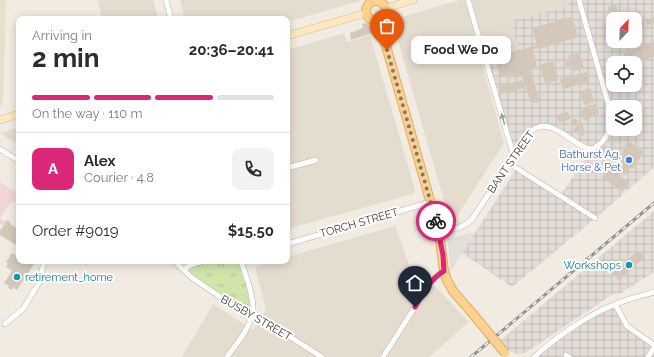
<!DOCTYPE html>
<meta charset="utf-8">
<style>
:root{--surface:#fff;--page:#f2f2f3;--text:#2b2b33;--muted:#7c7c81;--line:#e1e1e2;--accent:#db2777}
body{margin:0;font-family:Raleway,sans-serif;background:var(--page);color:var(--text);height:100vh;display:flex;flex-direction:column;font-size:15px;white-space:nowrap}
*{box-sizing:border-box;margin:0}
p{font-size:13px;color:var(--muted)}
.icon{flex:none;width:22px;height:22px;fill:none;stroke:currentColor;stroke-width:2;stroke-linecap:round;stroke-linejoin:round}
.map{position:relative;flex:1;overflow:hidden}
.panel{position:absolute;left:16px;top:16px;width:274px;height:248px;display:flex;flex-direction:column;background:var(--surface);border-radius:8px;box-shadow:0 2px 10px #0003}
.panel>*{flex:none}
.needle{width:26px;rotate:23deg}
.buttons{position:absolute;left:606px;top:12px;display:grid;gap:8px}
.buttons a{display:grid;place-items:center;width:36px;height:36px;border-radius:8px;background:var(--surface);box-shadow:0 2px 10px #0003;font-size:20px}
.pin{position:absolute;display:grid;place-items:center;width:34px;height:34px;color:#fff;margin:-41px -17px;border-radius:50% 50% 50% 0;rotate:-45deg;box-shadow:0 0 4px #0007}
.pin .icon{rotate:45deg}
.courier{position:absolute;display:grid;place-items:center;width:40px;height:40px;margin:-20px;border:3px solid #db2777;border-radius:50%;background:#fff;color:#222;box-shadow:0 1px 5px #0007}
.bubble{position:absolute;height:28px;border-radius:8px;background:var(--surface);box-shadow:0 2px 10px #0003;font-size:13px;font-weight:700;line-height:28px;text-align:center}
.headline em{font-style:normal;font-weight:700}
.headline div{display:flex;flex-direction:column-reverse}
.headline{display:flex;align-items:center;justify-content:space-between;height:68px;padding:0 16px}
h1{font-size:26px;font-weight:700;line-height:30px}
.bar{display:grid;grid-template-columns:repeat(4,1fr);gap:6px 4px;align-content:center;height:48px;padding:0 16px}
.bar i{height:5px;border-radius:3px;background:var(--line)}
.bar .on{background:var(--accent)}
.bar p{grid-column:span 4}
.line{display:flex;align-items:center;gap:10px;padding:0 16px;border-top:1px solid var(--line)}
.line div{flex:1}
.round{display:grid;place-items:center;flex:none;width:42px;height:42px;border-radius:8px;background:var(--page)}
.map>svg:first-child{display:block}
.residential{fill:#e5dcd0}
.industrial{fill:url(#industrial-grid);fill-rule:evenodd}
.education{fill:#eadecc}
.medical{fill:#f2d6d5}
.grass{fill:url(#grass-tufts)}
.parking{fill:#e1dedb}
.building{fill:#d5c8bb}
.lines{fill:none;stroke-linecap:round;stroke-linejoin:round}
.street-casing{stroke:#bfb4a8;stroke-width:6}
.secondary-casing{stroke:#d4bc94;stroke-width:8}
.primary-casing{stroke:#e1ac60;stroke-width:10}
.street{stroke:#fff;stroke-width:5}
.secondary{stroke:#fee8bf;stroke-width:7}
.primary{stroke:#fdd18f;stroke-width:8}
.rail-casing{stroke:#929292;stroke-width:3}
.rail{stroke:#fff;stroke-width:1.5;stroke-dasharray:4.5;stroke-linecap:butt}
.primary-bridge-casing{stroke:#e1ac60;stroke-width:10;stroke-linecap:butt}
.primary-bridge{stroke:#fdd18f;stroke-width:8}
.oneway{fill:#a09c99}
.done{stroke:#7f7870;stroke-width:4;stroke-dasharray:0 7.2}
.route{stroke:#db2777;stroke-width:5}
.shop-dot{fill:#3f7fe0;stroke:#fff;stroke-width:1.5}
.culture-dot{fill:#0f9aa8;stroke:#fff;stroke-width:1.5}
.labels{text-anchor:middle;dominant-baseline:central;stroke-width:4;stroke-linejoin:round;paint-order:stroke}
.shop-label{font-size:11px;fill:#366cbe;stroke:#fff;text-anchor:end}
.street-label{font-size:11px;fill:#423a33;stroke:#fff}
.culture-label{font-size:11px;fill:#0d838f;stroke:#fff;text-anchor:end}
</style>
<div class="map">
<svg width="654" height="357" viewBox="0 0 654 357">
<defs>
<pattern id="industrial-grid" width="8" height="8" patternUnits="userSpaceOnUse"><rect width="8" height="8" fill="#e3dcd7"/><path d="M0 4h8M4 0v8" fill="none" stroke="#c4beb9"/></pattern>
<pattern id="grass-tufts" width="24" height="20" patternUnits="userSpaceOnUse"><rect width="24" height="20" fill="#d1e5ab"/><path d="M3 7l-1-3M5 7V3M7 7l1-3M15 17l-1-3M17 17v-4M19 17l1-3" fill="none" stroke="#b5c594"/></pattern>
</defs>
<rect width="100%" height="100%" fill="#f1ebe2"/>
<path class="residential" d="M98,0H153L158,19H102Z
M180,0H359L360,1L287,22V19H185Z
M459,0H567L569,6L511,21L519,50L481,60L504,143L455,219L449,218L392,20Z
M344,33L347,42L370,35L415,190L413,194L287,229V50Z
M19,127V146L0,133Z
M395,226L409,265L420,273L441,292L469,322L429,357H182L213,304L253,330L266,310L255,267L275,261H287V257Z"/>
<path class="industrial" d="M567,0H654V167L598,216L512,287L462,253L517,168L560,196L592,149L556,130L536,127L514,157L485,59L519,50L511,21L569,6ZM613,19H635V41H613ZM613,63H635V85H613ZM613,107H635V129H613Z
M654,211V272L621,293L613,294L525,353L518,354L512,352L508,350L501,340Z
M615,304L627,326L654,345V357H534L554,340Z"/>
<path class="education" d="M0,0H6L3,105L0,106Z"/>
<path class="medical" d="M0,182L17,193L14,197L18,200L16,203L12,201L0,218L6,222L3,226L0,224Z"/>
<path class="grass" d="M204,261H241L252,300L253,314H245L184,270Z"/>
<path class="parking" d="M470,233H475L450,272L448,239Z"/>
<path class="building" d="M616,4L619,15L611,18L608,7Z
M642,16L645,26L635,29V19H632Z
M572,17L578,37L538,49V48L533,49L537,67L530,69L540,102L531,103L522,75L508,78L507,75L500,77L495,58L502,55L503,57H504V54L537,45L532,28Z
M654,17V23L647,25L645,20Z
M366,23L370,26L372,33L351,40L350,33L363,28L362,24Z
M613,24V35L605,37L602,28Z
M654,42V57L634,63H622L625,52Z
M579,52L584,68L573,71L572,66L567,67L565,62L570,61L568,56Z
M553,61L558,80L545,84L540,65Z
M587,72L590,82L563,89L560,79Z
M522,80L524,88L501,94L498,86Z
M590,88L594,102L584,105L580,91Z
M596,104L599,114L591,117L588,122L579,115L585,107Z
M568,112L570,119L560,122L558,121L556,115Z
M574,118L578,121L575,127L571,124Z
M579,122L584,124L582,127L585,130L583,137L573,131Z
M628,141L644,152L633,169L630,168L625,175L622,173L615,186L602,178L606,171H611L623,152V149Z
M621,177L629,182L623,191L615,186Z
M7,220L11,223L10,224L16,228L19,224V247L0,235V231Z
M639,250L645,257L619,280L612,273Z
M12,253L19,257V261H36L17,290L13,287L12,290L8,288L9,286L4,283L12,271L6,267L8,264L6,262Z"/>
<g class="lines">
<g class="street-casing">
<path id="street" d="M166,0L171,19
M468,0L514,157
M0,149L19,161
M510,164L595,218
M287,168L316,160
M439,232C450,230 464,228 472,219L529,133C549,113 569,143 589,149C603,148 612,129 612,117L579,0
M287,244L431,202
M174,261L191,277L245,314L257,316L322,357
M184,270L190,265L204,261
M615,304L627,326L654,345
M5,324L23,309L40,281L44,261
M566,355L569,357
M227,357C237,343 253,325 253,307C253,293 245,274 241,261
M383,357L431,282L438,275L444,271
M534,357C555,338 589,314 616,304C628,299 641,296 654,292
M648,357L654,348"/>
</g>
<g class="secondary-casing">
<path id="secondary" d="M386,8L413,0
M287,36L366,13
M0,120L19,114"/>
</g>
<g class="primary-casing">
<path id="primary" d="M366 11a10 10 0 1 1 20 0a10 10 0 1 1-20 0Z
M379,21L439,232L444,271L447,280L453,291L472,313"/>
</g>
<use href="#street" class="street"/>
<use href="#secondary" class="secondary"/>
<use href="#primary" class="primary"/>
<g class="rail-casing">
<path id="rail" d="M471,357L654,203"/>
</g>
<use href="#rail" class="rail"/>
<g class="primary-bridge-casing">
<path id="primary-bridge" d="M472,313L505,353"/>
</g>
<use href="#primary-bridge" class="primary-bridge"/>
</g>
<defs><path id="oneway-solid" d="M-6-.8H1V-3.2L6.5 0L1 3.2V.8H-6Z"/></defs>
<use class="oneway" href="#oneway-solid" transform="translate(503 119) rotate(-106)"/>
<g class="lines">
<path class="done" d="M387,50L436,221"/>
<path class="route" d="M415,307C423,294 430,279 444,271L443,255L436,221"/>
</g>
<circle class="shop-dot" cx="629" cy="160" r="4"/>
<g class="culture-dot">
<circle cx="629" cy="265" r="4"/>
<circle cx="17" cy="277" r="4"/>
</g>
<g class="labels">
<g class="shop-label">
<text x="621" y="154">Bathurst Ag,<tspan x="621" dy="13">Horse &amp; Pet</tspan></text>
</g>
<g class="street-label">
<text transform="translate(511 162) rotate(-55)">BANT STREET</text>
<text transform="translate(359 223) rotate(-16)">TORCH STREET</text>
<text transform="translate(256 318) rotate(30)">BUSBY STREET</text>
</g>
<g class="culture-label">
<text x="621" y="265">Workshops</text>
<text x="25" y="277" text-anchor="start">retirement_home</text>
</g>
</g>
</svg>
<div class="buttons">
<a><svg class="needle" viewBox="-14 -14 28 28"><path d="M0-13l5 13h-10z" fill="#e53935"/><path d="M0 13l5-13h-10z" fill="#7c7c81"/></svg></a>
<a><svg class="icon" aria-label="locate" viewBox="0 0 24 24"><circle cx="12" cy="12" r="6"/><path d="M12 2v4M12 18v4M2 12h4M18 12h4"/></svg></a>
<a><svg class="icon" aria-label="layers" viewBox="0 0 24 24"><path d="M12 4l9 5-9 5-9-5zM3 14l9 5 9-5"/></svg></a>
</div>
<div class="pin" style="left:387px;top:50px;background:#ea580c"><svg class="icon" aria-label="bag" viewBox="0 0 24 24"><path d="M5 8h14l-1 12H6zM9 8a3 3 0 0 1 6 0"/></svg></div>
<div class="pin" style="left:415px;top:307px;background:#1f2937"><svg class="icon" aria-label="home" viewBox="0 0 24 24"><path d="M3 11l9-7 9 7M6 9v11h12V9"/></svg></div>
<div class="courier" style="left:436px;top:221px"><svg class="icon" aria-label="bike" viewBox="0 0 24 24"><circle cx="6" cy="16" r="4"/><circle cx="18" cy="16" r="4"/><path d="M6 16l4-8h5l3 8M10 8l3 8H6M13 5h3"/></svg></div>
<div class="bubble" style="left:411px;top:36px;width:100px">Food We Do</div>
<section class="panel">
<div class="headline"><div><h1>2 min</h1><p>Arriving in</p></div><em>20:36–20:41</em></div>
<div class="bar"><i class="on"></i><i class="on"></i><i class="on"></i><i></i><p>On the way · 110 m</p></div>
<div class="line" style="height:72px"><b class="round" style="background:var(--accent);color:#fff">A</b><div><b>Alex</b><p>Courier · 4.8</p></div><a class="round"><svg class="icon" aria-label="phone" viewBox="0 0 24 24"><path d="M5 4h4l2 5-3 2q2 4 5 5l2-3 5 2v4C11 20 4 13 5 4z"/></svg></a></div>
<div class="line" style="height:52px"><div>Order #9019</div><b>$15.50</b></div>
</section>
</div>
